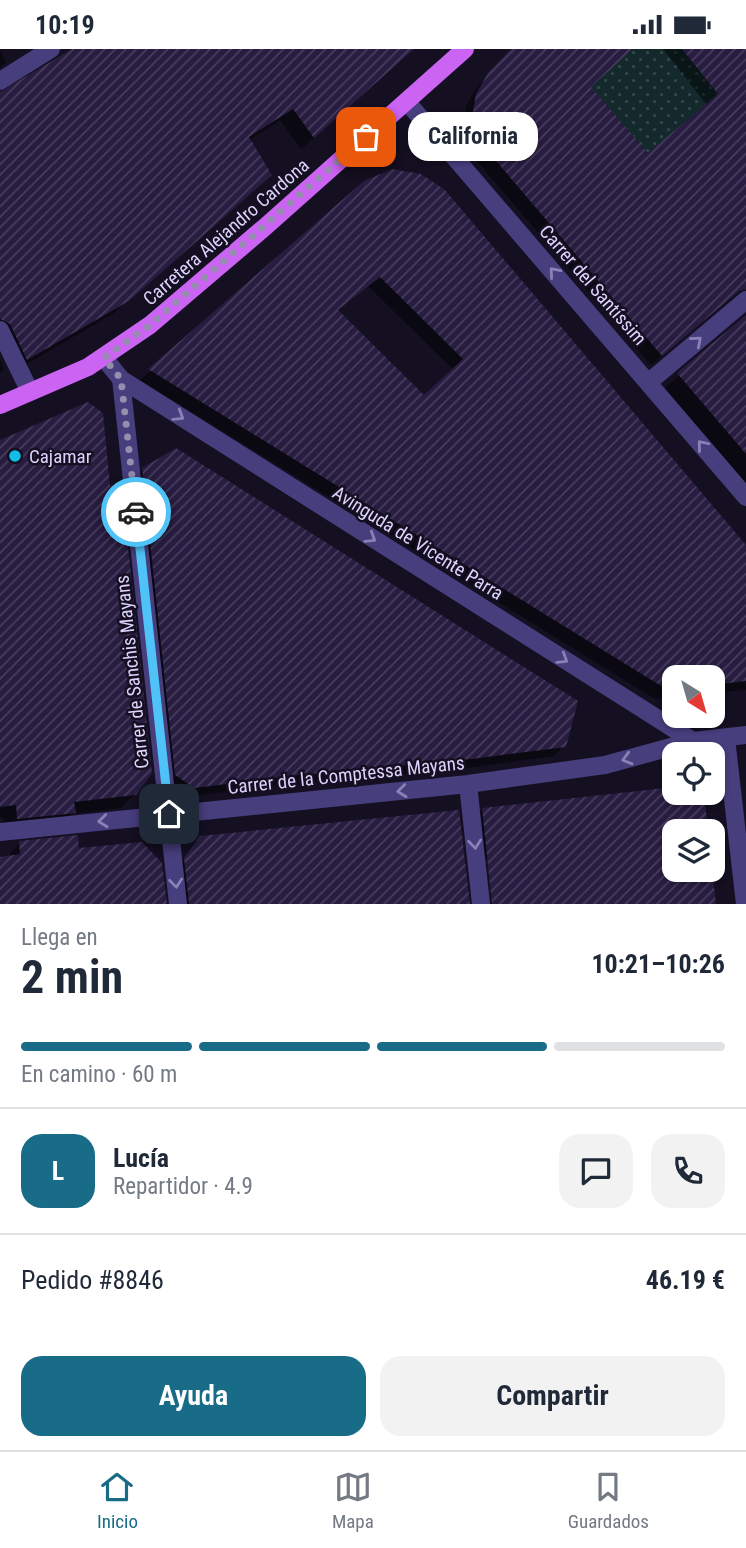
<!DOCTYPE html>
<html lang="es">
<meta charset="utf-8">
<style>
:root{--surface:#fff;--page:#f2f2f3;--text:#1f2937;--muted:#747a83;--line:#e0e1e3;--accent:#196c87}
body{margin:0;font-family:"Roboto Condensed",sans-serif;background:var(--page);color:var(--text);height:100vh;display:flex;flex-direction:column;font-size:26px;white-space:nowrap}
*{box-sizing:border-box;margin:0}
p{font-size:23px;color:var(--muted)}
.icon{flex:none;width:38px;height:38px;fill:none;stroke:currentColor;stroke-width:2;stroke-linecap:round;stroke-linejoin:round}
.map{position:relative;height:855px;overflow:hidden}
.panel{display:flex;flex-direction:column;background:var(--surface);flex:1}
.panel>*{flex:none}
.needle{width:46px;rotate:143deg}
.controls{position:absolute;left:662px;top:616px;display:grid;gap:14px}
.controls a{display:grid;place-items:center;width:63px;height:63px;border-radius:14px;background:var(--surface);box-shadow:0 2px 5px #0004;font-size:35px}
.pin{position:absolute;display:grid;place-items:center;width:60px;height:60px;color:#fff;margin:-30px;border-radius:14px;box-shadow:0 4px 10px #0006}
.courier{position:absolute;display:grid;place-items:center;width:70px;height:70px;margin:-35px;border:5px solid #4fc3f7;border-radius:50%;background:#fff;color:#222;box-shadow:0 2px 9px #0007}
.bubble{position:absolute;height:49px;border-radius:21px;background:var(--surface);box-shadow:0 2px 5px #0004;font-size:23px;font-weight:700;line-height:49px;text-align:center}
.overview em{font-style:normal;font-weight:700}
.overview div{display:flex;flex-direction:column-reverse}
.overview{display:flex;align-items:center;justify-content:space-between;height:119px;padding:0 21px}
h1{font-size:46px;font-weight:700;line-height:52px}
.bar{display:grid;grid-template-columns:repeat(4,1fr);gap:10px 7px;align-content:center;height:84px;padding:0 21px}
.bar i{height:9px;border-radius:5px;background:var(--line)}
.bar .active{background:var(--accent)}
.bar p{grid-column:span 4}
.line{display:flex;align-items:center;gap:18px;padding:0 21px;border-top:2px solid var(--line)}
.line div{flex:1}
.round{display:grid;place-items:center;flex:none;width:74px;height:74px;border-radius:21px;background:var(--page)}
.primary-button{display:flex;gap:14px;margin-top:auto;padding:14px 21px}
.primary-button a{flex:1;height:80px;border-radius:21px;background:var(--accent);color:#fff;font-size:28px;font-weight:700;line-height:80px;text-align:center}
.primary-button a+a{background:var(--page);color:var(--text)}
.status{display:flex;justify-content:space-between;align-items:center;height:49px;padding:0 35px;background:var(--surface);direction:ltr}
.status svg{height:19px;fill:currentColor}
.tab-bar{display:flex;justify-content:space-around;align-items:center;height:98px;border-top:2px solid var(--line);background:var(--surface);font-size:19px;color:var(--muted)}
.tab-bar a{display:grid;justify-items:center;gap:4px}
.tab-bar .active{color:var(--accent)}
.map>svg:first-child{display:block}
.green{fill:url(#green-dots)}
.shadow{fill:#0007;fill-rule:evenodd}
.building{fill:url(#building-hatch);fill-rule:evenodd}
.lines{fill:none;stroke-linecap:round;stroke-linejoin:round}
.minor{stroke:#463e7d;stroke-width:18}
.major{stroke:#cb63f3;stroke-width:18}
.oneway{stroke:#8a81b6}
.done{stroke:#968eaf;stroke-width:7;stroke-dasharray:0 12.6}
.route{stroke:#4fc3f7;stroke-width:9}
.poi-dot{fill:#12bee8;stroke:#140f21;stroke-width:2.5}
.labels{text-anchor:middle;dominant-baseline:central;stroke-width:5;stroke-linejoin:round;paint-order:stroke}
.street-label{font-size:19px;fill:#dcd3fc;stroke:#140f21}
.poi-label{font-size:19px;fill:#dcd3fc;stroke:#140f21;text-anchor:start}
</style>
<div class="status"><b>10:19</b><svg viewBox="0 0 49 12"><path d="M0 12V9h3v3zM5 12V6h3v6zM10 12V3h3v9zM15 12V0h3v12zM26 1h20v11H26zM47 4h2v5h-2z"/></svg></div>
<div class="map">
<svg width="746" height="855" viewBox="0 0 746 855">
<defs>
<pattern id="green-dots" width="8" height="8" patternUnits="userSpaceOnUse" patternTransform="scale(1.75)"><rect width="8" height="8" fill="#13292b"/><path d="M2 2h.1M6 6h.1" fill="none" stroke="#35474b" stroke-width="1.8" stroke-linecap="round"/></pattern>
<pattern id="building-hatch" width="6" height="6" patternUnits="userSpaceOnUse" patternTransform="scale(1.75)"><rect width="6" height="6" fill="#281d41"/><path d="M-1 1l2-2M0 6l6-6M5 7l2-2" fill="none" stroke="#473d5d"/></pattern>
</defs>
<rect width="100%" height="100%" fill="#140f21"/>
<path class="green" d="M631,0H682L718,45L663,92L691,124L648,104L588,35Z"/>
<path class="shadow" d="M76,0H413L301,100L280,71L249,91L258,138L114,264L15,322L0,292V44Z
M519,0H632L589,38L648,106L707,56L663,0H746V217L723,255L651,316L476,111L468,98L464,83L466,57L477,38Z
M0,1L6,13L0,19Z
M365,134L746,499V641L712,644V628H674V648L655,650L140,331ZM368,237L454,321L424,348L337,262Z
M746,268V434L665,339Z
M0,311L4,320L0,324Z
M0,393L135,745L121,759L72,765L60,777L4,782L3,769H0Z
M143,420L564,697L554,707L459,720L289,735L184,748L166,736L133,430Z
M674,744H702L706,782H674V821H710L714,855H495L490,809H477L473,770L483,760Z
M201,788L468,855H179L175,820Z
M20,794L78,800L165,855H0V809L10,808V804Z"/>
<path class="building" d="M72,0H414L314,89L293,60L249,88L272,126L129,252L27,311L10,275L0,270V43Z
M511,0H633L591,38L648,104L718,45L682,0H746V240L739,242L662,307L486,100L478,86L473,62L476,45L488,24Z
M392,120L421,125L445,141L746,496V632L712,636V628H674V640H666L148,320L364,132ZM380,228L463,310L424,346L338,261Z
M746,266V405L677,324Z
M88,353L103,364L110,437L121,431L152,724L136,746L74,753L76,764L17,770L16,756L0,758V391Z
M176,399L578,652L566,698L471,710L300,726L194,739L175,726L142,419Z
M674,738V744H704L708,782H674V821H712L716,855H492L482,759Z
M459,761L470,855H189L184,809L200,787Z
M78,786L79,799L142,793L162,814L167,855H0V808L20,805L19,792Z"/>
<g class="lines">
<path class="minor" d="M0,32L51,0
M407,53L746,448
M0,281L30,343
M104,309L121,330L178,855
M121,330L693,692
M649,333L746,251
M726,689L745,855
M468,735L481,855
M0,783L468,735L605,716L693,692L746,686"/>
<path class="major" d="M0,356L88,318L150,276L265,178L465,0"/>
</g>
<defs><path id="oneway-chevron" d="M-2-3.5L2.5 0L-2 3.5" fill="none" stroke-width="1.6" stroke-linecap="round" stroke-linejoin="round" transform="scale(1.75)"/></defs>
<g class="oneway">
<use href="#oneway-chevron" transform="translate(554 223) rotate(-131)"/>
<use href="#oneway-chevron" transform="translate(697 292) rotate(-40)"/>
<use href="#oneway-chevron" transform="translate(179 367) rotate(32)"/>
<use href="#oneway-chevron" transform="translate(702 396) rotate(-130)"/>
<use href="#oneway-chevron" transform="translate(371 489) rotate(32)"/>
<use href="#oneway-chevron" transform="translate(563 610) rotate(32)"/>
<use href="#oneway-chevron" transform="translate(627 710) rotate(164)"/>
<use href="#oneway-chevron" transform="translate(402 742) rotate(174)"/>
<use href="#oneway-chevron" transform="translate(103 772) rotate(174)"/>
<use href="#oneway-chevron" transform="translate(475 795) rotate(84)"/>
<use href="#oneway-chevron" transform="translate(176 834) rotate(84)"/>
</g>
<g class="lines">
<path class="done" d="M136,463L121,330L104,309L150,276L366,88"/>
<path class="route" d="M136,463L169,765"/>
</g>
<circle class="poi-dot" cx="15" cy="407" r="7"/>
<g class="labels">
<g class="street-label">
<text transform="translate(226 183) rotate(-41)">Carretera Alejandro Cardona</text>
<text transform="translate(593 236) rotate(49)">Carrer del Santíssim</text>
<text transform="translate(418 494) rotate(32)">Avinguda de Vicente Parra</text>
<text transform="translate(132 623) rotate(-96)">Carrer de Sanchis Mayans</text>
<text transform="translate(346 726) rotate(-6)">Carrer de la Comptessa Mayans</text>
</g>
<g class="poi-label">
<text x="29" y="407">Cajamar</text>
</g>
</g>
</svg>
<div class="controls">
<a><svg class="needle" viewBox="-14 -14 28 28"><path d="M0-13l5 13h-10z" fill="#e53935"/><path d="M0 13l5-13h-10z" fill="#747a83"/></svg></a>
<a><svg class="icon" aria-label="locate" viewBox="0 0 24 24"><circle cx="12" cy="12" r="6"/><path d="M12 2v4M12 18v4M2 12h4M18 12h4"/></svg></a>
<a><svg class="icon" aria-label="layers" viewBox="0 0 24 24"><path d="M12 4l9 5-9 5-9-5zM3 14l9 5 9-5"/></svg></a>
</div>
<div class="pin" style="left:366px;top:88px;background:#ea580c"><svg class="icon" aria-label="bag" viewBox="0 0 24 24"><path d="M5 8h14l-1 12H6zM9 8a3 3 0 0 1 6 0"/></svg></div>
<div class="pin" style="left:169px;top:765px;background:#1f2937"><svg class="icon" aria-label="home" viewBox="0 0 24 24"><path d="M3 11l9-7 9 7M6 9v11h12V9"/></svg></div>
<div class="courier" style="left:136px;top:463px"><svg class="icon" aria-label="car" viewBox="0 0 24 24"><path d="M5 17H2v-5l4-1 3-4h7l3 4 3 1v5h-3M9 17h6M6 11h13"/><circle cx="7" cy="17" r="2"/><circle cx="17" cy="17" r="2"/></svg></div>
<div class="bubble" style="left:408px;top:63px;width:130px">California</div>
</div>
<section class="panel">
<div class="overview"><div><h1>2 min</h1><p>Llega en</p></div><em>10:21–10:26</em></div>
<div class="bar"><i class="active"></i><i class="active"></i><i class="active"></i><i></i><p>En camino · 60 m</p></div>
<div class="line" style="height:126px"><b class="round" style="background:var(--accent);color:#fff">L</b><div><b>Lucía</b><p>Repartidor · 4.9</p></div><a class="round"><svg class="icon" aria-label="chat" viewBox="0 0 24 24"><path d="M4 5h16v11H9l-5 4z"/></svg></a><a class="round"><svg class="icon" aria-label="phone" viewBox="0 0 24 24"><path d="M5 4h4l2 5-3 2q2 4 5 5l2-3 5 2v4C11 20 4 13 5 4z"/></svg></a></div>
<div class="line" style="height:91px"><div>Pedido #8846</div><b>46.19 €</b></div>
<div class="primary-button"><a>Ayuda</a><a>Compartir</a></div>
</section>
<nav class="tab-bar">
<a class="active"><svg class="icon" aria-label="home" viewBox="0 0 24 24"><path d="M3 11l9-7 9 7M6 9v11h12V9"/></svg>Inicio</a>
<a><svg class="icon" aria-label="map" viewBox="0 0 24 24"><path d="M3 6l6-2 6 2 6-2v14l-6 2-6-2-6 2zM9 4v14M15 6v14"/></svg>Mapa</a>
<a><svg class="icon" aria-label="saved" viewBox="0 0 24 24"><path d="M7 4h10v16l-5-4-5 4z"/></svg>Guardados</a>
</nav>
